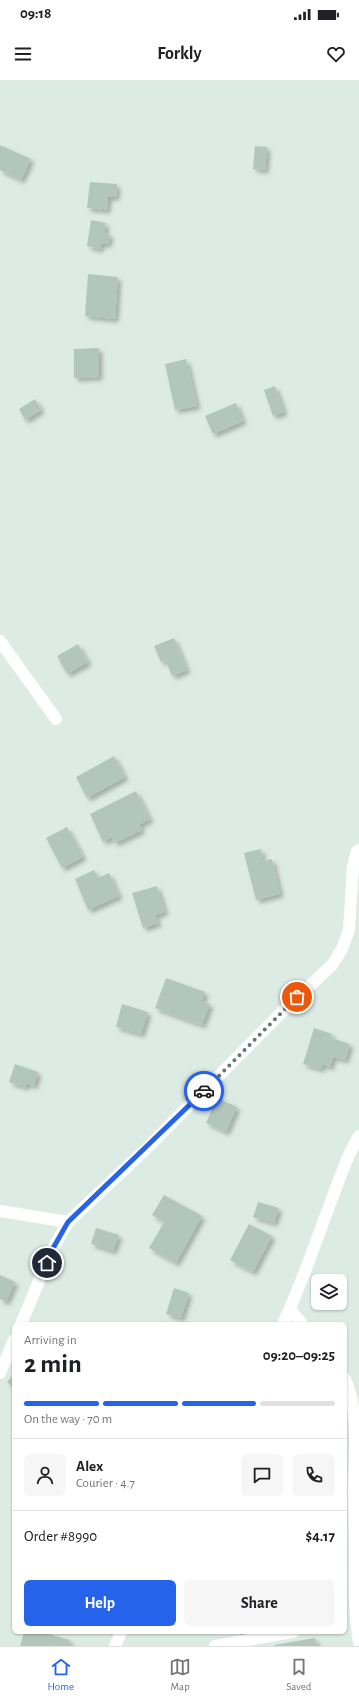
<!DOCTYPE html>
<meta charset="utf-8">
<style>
:root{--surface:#fff;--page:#f6f6f6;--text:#202124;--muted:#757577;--line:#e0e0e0;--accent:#2563eb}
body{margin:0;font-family:"Alegreya Sans",sans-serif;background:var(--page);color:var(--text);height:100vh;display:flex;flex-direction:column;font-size:15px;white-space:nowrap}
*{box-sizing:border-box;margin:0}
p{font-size:13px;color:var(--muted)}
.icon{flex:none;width:22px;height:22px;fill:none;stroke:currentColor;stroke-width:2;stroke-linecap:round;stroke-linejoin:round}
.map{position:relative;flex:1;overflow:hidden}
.side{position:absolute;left:12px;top:1242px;width:335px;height:312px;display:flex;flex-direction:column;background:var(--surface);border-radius:6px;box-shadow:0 1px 3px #0004}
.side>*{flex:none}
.fabs{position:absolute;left:311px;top:1194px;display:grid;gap:8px}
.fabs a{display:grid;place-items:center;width:36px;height:36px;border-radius:6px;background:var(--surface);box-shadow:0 1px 3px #0004;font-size:20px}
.pin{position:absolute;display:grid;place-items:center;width:34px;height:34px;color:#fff;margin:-17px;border:2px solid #fff;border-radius:50%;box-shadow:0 1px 4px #0007}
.courier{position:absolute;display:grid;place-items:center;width:40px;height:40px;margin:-20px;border:3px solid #2563eb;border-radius:50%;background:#fff;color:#222;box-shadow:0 1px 5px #0007}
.overview em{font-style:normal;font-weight:600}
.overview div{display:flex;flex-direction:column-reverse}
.overview{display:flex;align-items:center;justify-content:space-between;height:68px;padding:0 12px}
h1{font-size:26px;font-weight:600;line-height:30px}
.bar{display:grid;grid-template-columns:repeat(4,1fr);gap:6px 4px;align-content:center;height:48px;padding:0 12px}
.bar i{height:5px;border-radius:3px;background:var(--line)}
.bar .selected{background:var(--accent)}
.bar p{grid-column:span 4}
.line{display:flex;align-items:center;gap:10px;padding:0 12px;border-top:1px solid var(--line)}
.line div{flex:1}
.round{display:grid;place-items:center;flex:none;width:42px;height:42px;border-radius:6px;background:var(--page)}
.button{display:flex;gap:8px;margin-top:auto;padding:8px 12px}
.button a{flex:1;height:46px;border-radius:6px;background:var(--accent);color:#fff;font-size:16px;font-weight:600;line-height:46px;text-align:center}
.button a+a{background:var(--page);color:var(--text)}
.status{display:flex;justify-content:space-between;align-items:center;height:28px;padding:0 20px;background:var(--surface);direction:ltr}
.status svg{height:11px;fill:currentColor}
header{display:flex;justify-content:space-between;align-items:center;height:52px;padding:0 12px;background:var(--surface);font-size:18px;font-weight:600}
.dock{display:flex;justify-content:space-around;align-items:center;height:56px;border-top:1px solid var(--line);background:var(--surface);font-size:11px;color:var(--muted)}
.dock a{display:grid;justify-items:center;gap:2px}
.dock .selected{color:var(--accent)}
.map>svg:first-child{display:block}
.building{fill:#b2c6be;filter:url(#shadow)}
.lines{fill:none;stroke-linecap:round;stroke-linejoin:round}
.street{stroke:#fff;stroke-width:12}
.done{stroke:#607973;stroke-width:4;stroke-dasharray:0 7.2}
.route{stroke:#2563eb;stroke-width:5}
</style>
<div class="status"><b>09:18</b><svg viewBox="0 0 49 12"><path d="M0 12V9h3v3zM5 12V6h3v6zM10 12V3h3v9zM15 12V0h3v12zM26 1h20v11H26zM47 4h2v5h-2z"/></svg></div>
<header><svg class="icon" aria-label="menu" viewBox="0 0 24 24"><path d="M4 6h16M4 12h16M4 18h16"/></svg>Forkly<svg class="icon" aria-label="heart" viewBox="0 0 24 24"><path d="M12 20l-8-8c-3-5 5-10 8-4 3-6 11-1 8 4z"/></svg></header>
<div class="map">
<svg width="359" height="1566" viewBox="0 0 359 1566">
<defs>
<filter id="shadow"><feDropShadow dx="3.5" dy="3.5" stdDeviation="2" flood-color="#0004"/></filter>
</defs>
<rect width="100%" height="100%" fill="#ddebe5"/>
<path class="building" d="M0,65L31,79L21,100L0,90Z
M255,66L267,67L265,90L253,89Z
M90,102L117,104L116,117H108L107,130L87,128Z
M91,140L106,143L104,153L110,154L108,164L101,163L100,169L87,166Z
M88,194L118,197L115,239L85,236Z
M99,268V297L74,298V269Z
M186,279L197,326L175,330L165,284Z
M275,306L284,332L273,336L264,310Z
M35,319L41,330L25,340L19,329Z
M236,323L243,341L213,354L205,336Z
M174,558L187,590L172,596L166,581L161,582L154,566Z
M78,564L88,582L67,594L57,576Z
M114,676L125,697L87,718L76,697Z
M136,711L150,739L139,745L142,750L115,763L112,757L103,762L90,734Z
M67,747L83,777L62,788L46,758Z
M261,769L263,781L272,779L280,814L256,820L244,773Z
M94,790L98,798L109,793L119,816L88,830L75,799Z
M157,806L165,832L155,835L158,843L143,848L132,813Z
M166,898L205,912L202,921L210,924L202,945L155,928Z
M122,924L148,932L141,954L116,947Z
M314,948L332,954L331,958L350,964L345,980L333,977L330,987L322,984L321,989L303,984Z
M15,984L38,992L34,1006L27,1003L25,1007L9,1002Z
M217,1018L237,1027L226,1052L206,1043Z
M164,1115L202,1136L176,1183L149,1168L164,1142L152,1135Z
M258,1122L279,1128L274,1143L253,1137Z
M249,1144L272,1156L253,1192L230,1180Z
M96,1148L119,1155L113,1171L91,1164Z
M0,1195L15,1202L6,1222L0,1219Z
M174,1208L189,1213L181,1238L166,1234Z
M14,1294V1308L7,1302Z
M24,1552H49L48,1554L70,1560L69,1566H20Z
M240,1552H267L241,1558Z
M315,1558L317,1566H274V1565Z"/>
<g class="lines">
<path class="street" d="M0,561L56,639
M0,1131L68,1142
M290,1229L302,1244
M21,1244L52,1170L68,1142L145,1070L286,928L332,885L342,869L349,850L353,787L357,771L359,770
M283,1244C301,1205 315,1164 330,1124C339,1101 346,1077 359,1056
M0,1293L14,1260
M345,1299C359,1331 355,1370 354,1406C354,1430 355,1453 355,1476C355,1505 354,1533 359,1562
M115,1566L121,1552
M215,1566L293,1552"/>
</g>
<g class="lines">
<path class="done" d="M204,1011L297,917"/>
<path class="route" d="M47,1183L52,1170L68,1142L204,1011"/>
</g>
</svg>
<div class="fabs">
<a><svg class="icon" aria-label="layers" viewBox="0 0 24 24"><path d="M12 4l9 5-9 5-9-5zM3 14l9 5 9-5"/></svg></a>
</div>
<div class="pin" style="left:297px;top:917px;background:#ea580c"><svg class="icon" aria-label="bag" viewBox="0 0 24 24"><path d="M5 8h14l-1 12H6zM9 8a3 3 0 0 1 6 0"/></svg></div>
<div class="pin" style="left:47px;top:1183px;background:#1f2937"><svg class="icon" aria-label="home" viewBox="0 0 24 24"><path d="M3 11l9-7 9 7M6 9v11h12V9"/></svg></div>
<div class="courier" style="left:204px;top:1011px"><svg class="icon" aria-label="car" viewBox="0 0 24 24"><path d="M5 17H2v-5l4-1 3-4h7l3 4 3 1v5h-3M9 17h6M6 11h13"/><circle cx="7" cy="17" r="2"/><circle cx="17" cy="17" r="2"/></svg></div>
<section class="side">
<div class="overview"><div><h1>2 min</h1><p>Arriving in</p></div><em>09:20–09:25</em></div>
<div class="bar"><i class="selected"></i><i class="selected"></i><i class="selected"></i><i></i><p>On the way · 70 m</p></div>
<div class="line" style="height:72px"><a class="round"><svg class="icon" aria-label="person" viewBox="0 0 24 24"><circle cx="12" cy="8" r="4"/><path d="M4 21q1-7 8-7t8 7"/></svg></a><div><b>Alex</b><p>Courier · 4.7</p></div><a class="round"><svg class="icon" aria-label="chat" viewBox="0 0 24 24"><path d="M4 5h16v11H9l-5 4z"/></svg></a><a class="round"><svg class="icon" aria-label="phone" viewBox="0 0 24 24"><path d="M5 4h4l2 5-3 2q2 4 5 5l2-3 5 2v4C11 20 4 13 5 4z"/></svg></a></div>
<div class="line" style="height:52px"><div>Order #8990</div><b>$4.17</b></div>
<div class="button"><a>Help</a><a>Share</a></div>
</section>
</div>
<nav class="dock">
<a class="selected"><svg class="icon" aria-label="home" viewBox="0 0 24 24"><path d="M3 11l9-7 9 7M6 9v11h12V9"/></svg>Home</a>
<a><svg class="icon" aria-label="map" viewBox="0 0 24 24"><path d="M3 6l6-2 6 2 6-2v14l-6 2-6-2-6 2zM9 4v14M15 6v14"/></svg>Map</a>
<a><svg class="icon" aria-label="saved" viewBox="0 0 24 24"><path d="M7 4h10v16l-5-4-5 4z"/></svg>Saved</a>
</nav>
